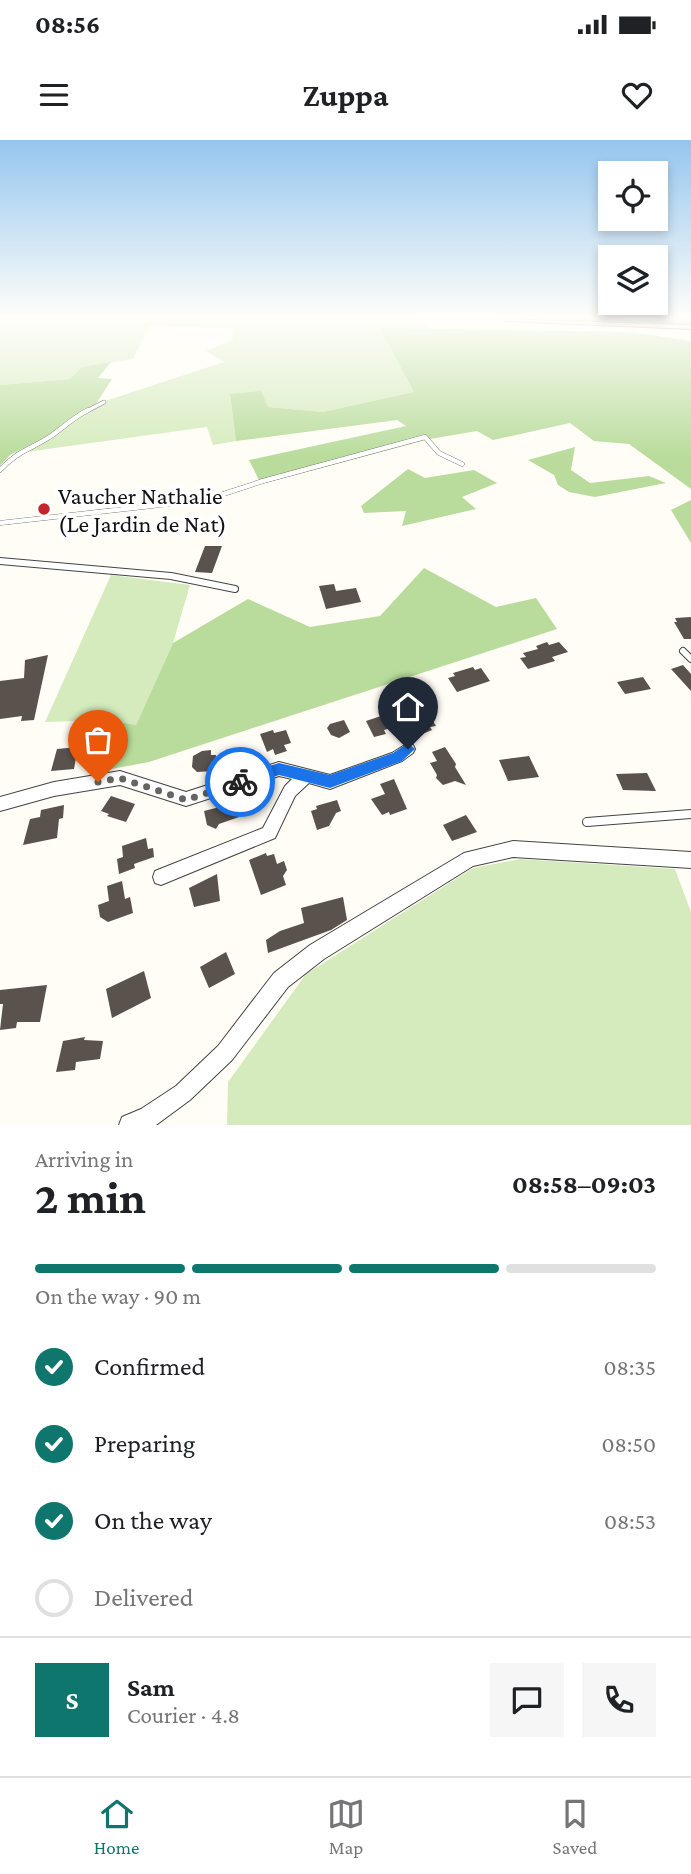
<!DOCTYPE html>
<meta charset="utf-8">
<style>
:root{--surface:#fff;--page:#f6f6f6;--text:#202124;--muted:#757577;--line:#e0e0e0;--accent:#0f766e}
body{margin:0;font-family:"Crimson Pro",serif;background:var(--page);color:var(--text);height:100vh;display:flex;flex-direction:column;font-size:26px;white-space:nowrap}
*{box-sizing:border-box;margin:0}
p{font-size:23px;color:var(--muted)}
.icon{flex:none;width:38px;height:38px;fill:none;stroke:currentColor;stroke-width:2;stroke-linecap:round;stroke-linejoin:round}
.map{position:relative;height:985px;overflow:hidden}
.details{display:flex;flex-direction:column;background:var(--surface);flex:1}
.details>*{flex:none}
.tools{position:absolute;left:598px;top:21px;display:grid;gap:14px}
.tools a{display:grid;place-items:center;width:70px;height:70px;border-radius:0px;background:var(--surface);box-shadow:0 4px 10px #0003;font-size:35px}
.pin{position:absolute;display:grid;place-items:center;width:60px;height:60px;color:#fff;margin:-72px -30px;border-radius:50% 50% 50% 0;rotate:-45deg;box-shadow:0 0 7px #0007}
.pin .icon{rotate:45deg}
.courier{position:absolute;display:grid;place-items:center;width:70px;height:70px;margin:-35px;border:5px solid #1a73e8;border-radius:50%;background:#fff;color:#222;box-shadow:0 2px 9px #0007}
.overview em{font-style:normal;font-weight:700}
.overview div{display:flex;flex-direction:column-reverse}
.overview{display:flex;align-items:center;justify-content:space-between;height:119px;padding:0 35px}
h1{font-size:46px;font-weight:700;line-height:52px}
.bar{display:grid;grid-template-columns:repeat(4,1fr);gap:10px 7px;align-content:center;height:84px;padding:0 35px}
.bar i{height:9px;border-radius:5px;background:var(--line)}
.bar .current{background:var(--accent)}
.bar p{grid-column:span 4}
.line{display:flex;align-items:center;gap:18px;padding:0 35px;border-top:2px solid var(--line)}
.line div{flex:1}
.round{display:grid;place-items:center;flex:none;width:74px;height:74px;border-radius:0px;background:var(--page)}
ol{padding:0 35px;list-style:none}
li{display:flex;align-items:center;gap:21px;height:77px}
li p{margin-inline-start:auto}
li .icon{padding:7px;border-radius:50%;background:var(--accent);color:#fff;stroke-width:4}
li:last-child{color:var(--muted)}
li i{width:38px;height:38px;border:4px solid var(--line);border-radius:50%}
.status{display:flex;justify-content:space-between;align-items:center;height:49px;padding:0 35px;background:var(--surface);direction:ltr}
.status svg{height:19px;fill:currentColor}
header{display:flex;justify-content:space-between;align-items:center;height:91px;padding:0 35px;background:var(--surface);font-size:32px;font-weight:700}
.dock{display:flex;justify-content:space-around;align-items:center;height:98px;border-top:2px solid var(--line);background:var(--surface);font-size:19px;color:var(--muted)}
.dock a{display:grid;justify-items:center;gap:4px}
.dock .current{color:var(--accent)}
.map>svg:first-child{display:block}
.green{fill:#d5ebbd}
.forest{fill:#b9dc9c}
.building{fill:#5a524d}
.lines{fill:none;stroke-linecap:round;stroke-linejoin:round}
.lane-far3-casing{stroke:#444;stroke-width:4.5}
.lane-far2-casing{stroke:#444;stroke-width:5}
.lane-far1-casing{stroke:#444;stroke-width:8}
.lane-casing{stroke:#444;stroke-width:10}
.street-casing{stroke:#444;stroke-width:2}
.secondary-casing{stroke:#333;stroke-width:2}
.lane-far3{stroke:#fff;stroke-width:3.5}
.lane-far2{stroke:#fff;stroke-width:4.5}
.lane-far1{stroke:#fff;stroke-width:6}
.lane{stroke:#fff;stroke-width:8}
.street{fill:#fff;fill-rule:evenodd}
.secondary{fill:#fff6b0;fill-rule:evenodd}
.route{fill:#1a73e8}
.done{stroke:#646461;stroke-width:7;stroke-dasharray:0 12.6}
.poi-dot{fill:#c4262e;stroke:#fff;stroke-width:2.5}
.labels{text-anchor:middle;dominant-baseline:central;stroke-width:7;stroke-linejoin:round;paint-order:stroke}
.poi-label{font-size:24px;fill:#111;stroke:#fff;text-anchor:start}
</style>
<div class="status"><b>08:56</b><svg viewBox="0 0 49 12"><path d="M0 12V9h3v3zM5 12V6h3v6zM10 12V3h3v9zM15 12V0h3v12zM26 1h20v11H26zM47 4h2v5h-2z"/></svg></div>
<header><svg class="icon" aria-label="menu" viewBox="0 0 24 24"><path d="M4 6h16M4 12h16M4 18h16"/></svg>Zuppa<svg class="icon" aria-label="heart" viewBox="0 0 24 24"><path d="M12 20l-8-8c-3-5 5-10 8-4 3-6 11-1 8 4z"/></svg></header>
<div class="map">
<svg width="691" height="985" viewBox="0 0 691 985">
<rect width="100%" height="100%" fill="#fffdf5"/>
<path class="green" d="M0,179H416L434,189H381L415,252L323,272L267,267L230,254L236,301L213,305L207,287L11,314L49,296L66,281L96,264L224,222L206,211L232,200L235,188L150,186L133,219L82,227L70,239L0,245Z
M111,435L190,445L173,503L136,585L108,580L45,582Z
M520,719L675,729L691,772V985H227L228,942L306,834L473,728Z"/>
<path class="forest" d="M545,179L691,180V184Z
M380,188L631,192L691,201V349L629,304L594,301L570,283L493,300L477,291L430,299L261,344L249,320L406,286L397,280L236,301L230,254L261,251L268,267L323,272L414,252Z
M111,222L98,238L112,239L96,264L66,281L49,296L11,314L0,326V245L70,239L82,227Z
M575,307L571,330L590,343L649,336L666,343L595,357L569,352L558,345L554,335L528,320Z
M408,329L425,338L474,330L497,343L462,357L476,369L402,386L406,371L364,373L361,366Z
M691,360V403L671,370Z
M424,428L496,467L536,458L557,489L149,622L90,633L108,580L136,585L173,503L248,459L310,487L380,476Z"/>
<path class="building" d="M205,406H222L212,433L195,432Z
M334,444L336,451L356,448L361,462L326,469L319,446Z
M691,477V499H684L674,482H677L675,478Z
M547,502L549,505L559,502L568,512L552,517L555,521L528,529L520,518L526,517L523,513L538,509L536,506Z
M48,515L34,580L21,581L22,576L0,579V541L24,538L25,520Z
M683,525L691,534V551L671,529Z
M473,527L475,530L481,528L490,541L457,552L448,538L455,536L453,533Z
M643,537L651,549L625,554L617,542Z
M427,571L436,586L430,587L432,590L420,595L413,576Z
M387,574L394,587L384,590L386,594L374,597L366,581Z
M344,580L350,592L339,598L331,595L327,588L330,584Z
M273,590L274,593L286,590L291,603L284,605L287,611L275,615L273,609L267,612L260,594Z
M78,607L74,629L51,631L57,609Z
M445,607L456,624L455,627L466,645L455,641L443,645L436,638L437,635L430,623L437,621L432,612Z
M211,610V615H216L214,631L197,632L192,627L193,616L202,611Z
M529,616L539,637L508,641L499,620Z
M647,633L656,651L623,650L616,634Z
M394,639L407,669L390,675L389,672L382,675L371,659L385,654L380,644Z
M111,656L135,664L126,682L107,676L109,674L101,671Z
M337,660L341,671L336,673L329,686L317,690L311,671L317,669L316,666Z
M235,663L239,677L219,684L216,689L207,685L204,671Z
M64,665L63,678L59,679L57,698L23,705L30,679L40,677L41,670Z
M466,675L477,692L452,701L443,685Z
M146,698L148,709L153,708L154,717L134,724L135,728L119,734L117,719L123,717L122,706Z
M266,713L267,716L274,714L277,724L284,721L287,730L283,736L286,745L261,755L249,720Z
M217,734L220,761L194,767L189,748Z
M122,741L125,759L130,757L133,773L108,782L100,777L98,765L109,761L107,746Z
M343,757L347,780L331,790L268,813L266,800L280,791L304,783L301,768Z
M226,812L235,834L209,848L200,827Z
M144,831L151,858L112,878L106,849Z
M47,845L40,882H17L16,888L0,890L3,864H0V850Z
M85,897L84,900L103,901L100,919L76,922L75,930L56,932L63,901Z"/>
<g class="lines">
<g class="lane-far3-casing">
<path id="lane-far3" d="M85,272L104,262"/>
</g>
<g class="lane-far2-casing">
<path id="lane-far2" d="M0,330C20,309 30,310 51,296C64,287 74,277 88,270
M0,383L205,360L263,341L425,297L439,313L462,324"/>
</g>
<g class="lane-far1-casing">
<path id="lane-far1" d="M0,421L171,436L235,449
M683,511L691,519"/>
</g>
<g class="lane-casing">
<path id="lane" d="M587,682L691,674"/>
</g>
<g class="street-casing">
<path id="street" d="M408,603L413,605L415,609L413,613L402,621L330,649L309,643L295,656L275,698L161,745L155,743L153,737L155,731L263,688L285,646L292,639L279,636L186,666L120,645L54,656L0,671V657L54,642L120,631L186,652L279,622L330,635L392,613Z
M513,701L691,712V728L513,717L473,726L324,819L288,847L232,920L190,960L156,985H119L122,977L141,969L176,946L218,906L274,833L310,805L464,713Z"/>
</g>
<g class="secondary-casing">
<path id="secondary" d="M503,179L691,185V189L507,181Z"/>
</g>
<use href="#lane-far3" class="lane-far3"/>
<use href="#lane-far2" class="lane-far2"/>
<use href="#lane-far1" class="lane-far1"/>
<use href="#lane" class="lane"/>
<use href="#street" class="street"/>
<use href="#secondary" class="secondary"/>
</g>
<linearGradient id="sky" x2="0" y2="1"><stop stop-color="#95c6ee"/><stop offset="0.56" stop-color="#fffefa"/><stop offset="1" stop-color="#fffefa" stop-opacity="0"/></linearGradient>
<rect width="691" height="317" fill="url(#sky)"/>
<path class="route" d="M408,603L415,609L402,621L330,648L279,635L240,648L233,642L235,637L279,623L330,635L393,613Z"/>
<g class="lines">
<path class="done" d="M98,642L120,638L186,660L240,642"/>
</g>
<circle class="poi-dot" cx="44" cy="369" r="7"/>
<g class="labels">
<g class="poi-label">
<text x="58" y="355">Vaucher Nathalie<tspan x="58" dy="28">(Le Jardin de Nat)</tspan></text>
</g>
</g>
</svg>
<div class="tools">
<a><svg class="icon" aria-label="locate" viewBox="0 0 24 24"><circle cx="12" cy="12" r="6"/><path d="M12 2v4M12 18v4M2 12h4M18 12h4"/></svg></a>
<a><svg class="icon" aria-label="layers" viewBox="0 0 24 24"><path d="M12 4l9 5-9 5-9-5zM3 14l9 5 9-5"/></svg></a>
</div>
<div class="pin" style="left:98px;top:642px;background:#ea580c"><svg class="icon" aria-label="bag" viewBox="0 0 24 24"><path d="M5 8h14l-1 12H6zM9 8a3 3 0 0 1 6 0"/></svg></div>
<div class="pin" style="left:408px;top:609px;background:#1f2937"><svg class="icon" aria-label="home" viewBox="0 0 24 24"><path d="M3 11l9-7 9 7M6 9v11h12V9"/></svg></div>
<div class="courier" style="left:240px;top:642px"><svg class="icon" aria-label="bike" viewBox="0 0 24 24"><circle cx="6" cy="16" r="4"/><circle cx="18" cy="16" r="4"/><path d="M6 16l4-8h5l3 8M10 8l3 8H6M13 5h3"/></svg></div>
</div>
<section class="details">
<div class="overview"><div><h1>2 min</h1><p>Arriving in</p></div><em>08:58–09:03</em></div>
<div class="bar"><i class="current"></i><i class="current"></i><i class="current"></i><i></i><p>On the way · 90 m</p></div>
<ol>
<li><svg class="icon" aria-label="check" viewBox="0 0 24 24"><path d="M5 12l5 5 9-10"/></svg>Confirmed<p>08:35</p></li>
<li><svg class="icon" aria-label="check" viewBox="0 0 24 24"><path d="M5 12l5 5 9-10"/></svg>Preparing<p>08:50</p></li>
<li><svg class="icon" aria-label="check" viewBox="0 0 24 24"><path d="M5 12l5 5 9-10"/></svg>On the way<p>08:53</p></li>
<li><i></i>Delivered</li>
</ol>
<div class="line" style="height:126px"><b class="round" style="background:var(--accent);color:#fff">S</b><div><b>Sam</b><p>Courier · 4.8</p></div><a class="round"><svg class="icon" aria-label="chat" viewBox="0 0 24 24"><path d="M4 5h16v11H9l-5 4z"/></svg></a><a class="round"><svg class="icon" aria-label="phone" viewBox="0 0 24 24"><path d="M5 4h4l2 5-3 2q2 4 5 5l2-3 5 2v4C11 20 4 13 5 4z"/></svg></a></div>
</section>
<nav class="dock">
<a class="current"><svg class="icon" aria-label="home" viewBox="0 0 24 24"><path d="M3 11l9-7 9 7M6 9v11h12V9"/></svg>Home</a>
<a><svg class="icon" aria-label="map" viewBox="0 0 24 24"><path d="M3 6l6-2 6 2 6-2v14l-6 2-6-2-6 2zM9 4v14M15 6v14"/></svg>Map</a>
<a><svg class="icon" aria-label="saved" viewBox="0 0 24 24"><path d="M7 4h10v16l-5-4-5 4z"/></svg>Saved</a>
</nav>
